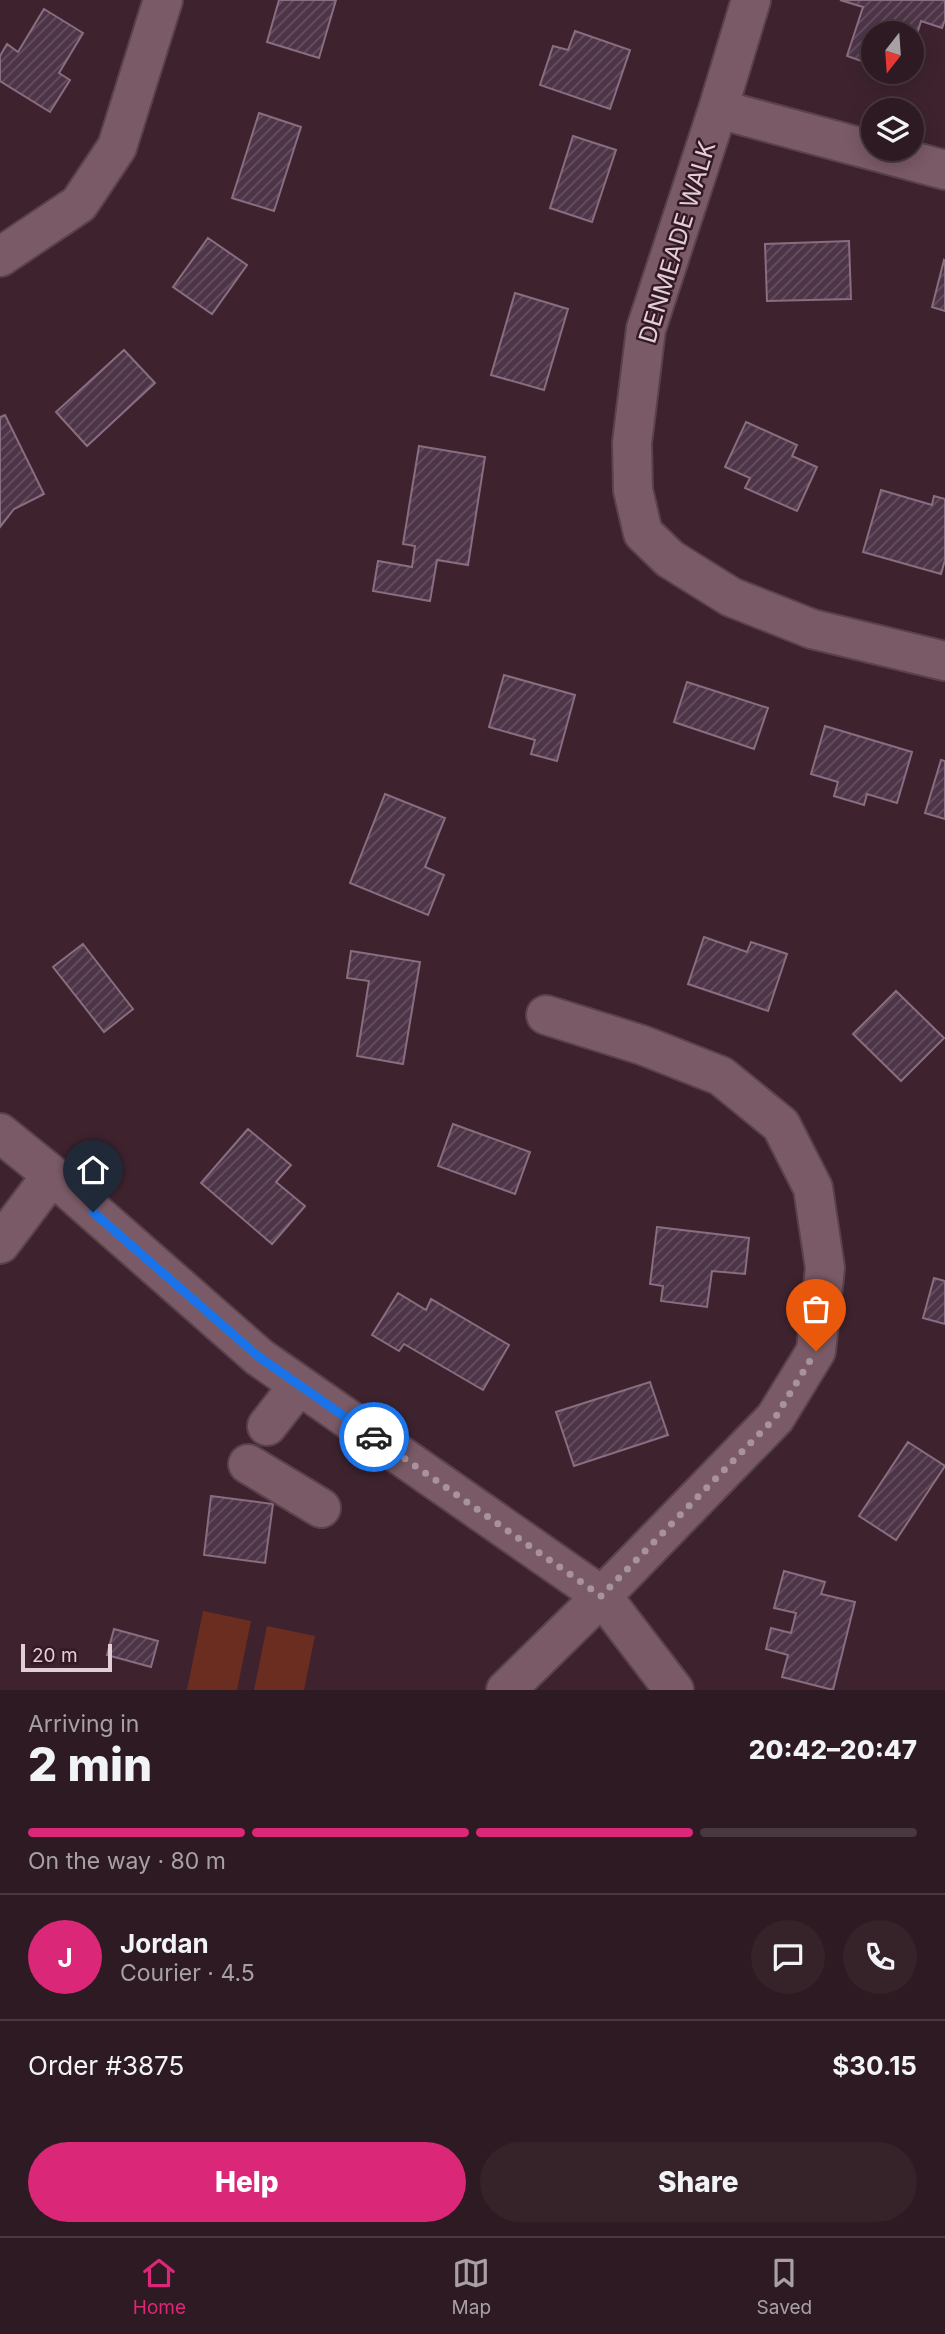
<!DOCTYPE html>
<meta charset="utf-8">
<style>
:root{--surface:#2e1a22;--page:#36232a;--text:#f1f3f6;--muted:#a7a1a5;--line:#493840;--accent:#db2777}
body{margin:0;font-family:Inter,sans-serif;background:var(--page);color:var(--text);height:100vh;display:flex;flex-direction:column;font-size:26px;white-space:nowrap}
*{box-sizing:border-box;margin:0}
p{font-size:23px;color:var(--muted)}
.icon{flex:none;width:38px;height:38px;fill:none;stroke:currentColor;stroke-width:2;stroke-linecap:round;stroke-linejoin:round}
.map{position:relative;height:1690px;overflow:hidden}
.panel{display:flex;flex-direction:column;background:var(--surface);flex:1}
.panel>*{flex:none}
.needle{width:46px;rotate:197deg}
.controls{position:absolute;left:861px;top:21px;display:grid;gap:14px}
.controls a{display:grid;place-items:center;width:63px;height:63px;border-radius:50%;background:var(--surface);box-shadow:0 4px 18px #0003,0 0 0 2px var(--line);font-size:35px}
.scale{position:absolute;left:21px;bottom:18px;width:91px;box-sizing:border-box;padding-left:7px;border:4px solid #e2cfd5;border-top:0;font-size:19px;line-height:24px;white-space:nowrap;color:#e2cfd5;-webkit-text-stroke:5px #341924;paint-order:stroke}
.pin{position:absolute;display:grid;place-items:center;width:60px;height:60px;color:#fff;margin:-72px -30px;border-radius:50% 50% 50% 0;rotate:-45deg;box-shadow:0 0 7px #0007}
.pin .icon{rotate:45deg}
.courier{position:absolute;display:grid;place-items:center;width:70px;height:70px;margin:-35px;border:5px solid #1a73e8;border-radius:50%;background:#fff;color:#222;box-shadow:0 2px 9px #0007}
.headline em{font-style:normal;font-weight:800}
.headline div{display:flex;flex-direction:column-reverse}
.headline{display:flex;align-items:center;justify-content:space-between;height:119px;padding:0 28px}
h1{font-size:46px;font-weight:800;line-height:52px}
.bar{display:grid;grid-template-columns:repeat(4,1fr);gap:10px 7px;align-content:center;height:84px;padding:0 28px}
.bar i{height:9px;border-radius:5px;background:var(--line)}
.bar .selected{background:var(--accent)}
.bar p{grid-column:span 4}
.line{display:flex;align-items:center;gap:18px;padding:0 28px;border-top:2px solid var(--line)}
.line div{flex:1}
.round{display:grid;place-items:center;flex:none;width:74px;height:74px;border-radius:37px;background:var(--page)}
.primary-button{display:flex;gap:14px;margin-top:auto;padding:14px 28px}
.primary-button a{flex:1;height:80px;border-radius:42px;background:var(--accent);color:#fff;font-size:28px;font-weight:800;line-height:80px;text-align:center}
.primary-button a+a{background:var(--page);color:var(--text)}
.tabs{display:flex;justify-content:space-around;align-items:center;height:98px;border-top:2px solid var(--line);background:var(--surface);font-size:19px;color:var(--muted)}
.tabs a{display:grid;justify-items:center;gap:4px}
.tabs .selected{color:var(--accent)}
.map>svg:first-child{display:block}
.green{fill:#6b2d20}
.building{fill:url(#building-hatch);stroke:#896d81;stroke-width:2}
.lines{fill:none;stroke-linecap:round;stroke-linejoin:round}
.minor-casing{stroke:#59424b;stroke-width:42}
.minor{stroke:#7a5a66;stroke-width:38}
.done{stroke:#a9939b;stroke-width:7;stroke-dasharray:0 12.6}
.route{stroke:#1a73e8;stroke-width:9}
.labels{text-anchor:middle;dominant-baseline:central;stroke-width:5;stroke-linejoin:round;paint-order:stroke}
.street-label{font-size:24px;fill:#e2cfd5;stroke:#341924}
</style>
<div class="map">
<svg width="945" height="1690" viewBox="0 0 945 1690">
<defs>
<pattern id="building-hatch" width="6" height="6" patternUnits="userSpaceOnUse" patternTransform="scale(1.75)"><rect width="6" height="6" fill="#4d3547"/><path d="M-1 1l2-2M0 6l6-6M5 7l2-2" fill="none" stroke="#665161"/></pattern>
</defs>
<rect width="100%" height="100%" fill="#3e232e"/>
<path class="green" d="M203,1611L251,1621L237,1690H187Z
M267,1626L315,1636L304,1690H254Z"/>
<path class="building" d="M279,0H336L319,58L267,42Z
M840,0H945V20L942,28L921,21L912,51V33H873V65L847,56L863,7Z
M44,9L83,33L59,73L70,80L50,112L0,81V56L7,44L18,52Z
M575,31L630,50L610,109L540,85L553,46L568,50Z
M259,113L301,127L274,211L232,198Z
M573,136L616,150L592,222L550,208Z
M208,238L247,265L212,314L173,287Z
M849,241L851,299L767,301L765,244Z
M944,260L945,261V311L932,307Z
M515,293L568,309L544,390L491,375Z
M124,350L155,383L87,446L56,412Z
M5,415L44,494L14,509L0,527V417Z
M746,422L797,445L792,456L817,467L797,511L745,488L750,478L725,467Z
M419,446L485,457L468,565L437,560L430,601L373,591L378,561L412,567L415,546L403,544Z
M881,490L932,505L934,496L945,499V560L941,574L863,552Z
M504,675L575,695L557,761L531,754L535,740L489,727Z
M687,682L768,708L754,749L674,722Z
M825,726L912,752L897,803L867,794L864,805L834,796L838,782L811,774Z
M941,760L945,761V819L925,813Z
M385,794L445,818L425,867L444,875L428,915L350,883Z
M704,937L747,952L751,942L787,954L768,1011L688,984Z
M83,944L133,1009L104,1032L53,967Z
M351,951L420,962L403,1064L357,1056L369,981L347,978Z
M896,991L944,1038L901,1081L853,1034Z
M453,1124L530,1152L515,1194L438,1166Z
M248,1129L291,1165L276,1182L305,1206L272,1244L201,1183Z
M657,1227L749,1238L745,1274L712,1271L707,1307L661,1301L663,1286L650,1284Z
M934,1278L945,1281V1324L923,1318Z
M398,1293L426,1310L431,1299L509,1345L483,1390L404,1344L399,1351L372,1335Z
M650,1382L668,1435L574,1466L556,1412Z
M908,1442L945,1466L896,1540L859,1516Z
M211,1496L273,1504L265,1563L204,1555Z
M784,1571L825,1582L821,1594L855,1602L833,1690L782,1677L788,1655L766,1649L771,1628L791,1633L796,1613L774,1608Z
M114,1629L158,1641L151,1667L107,1655Z"/>
<g class="lines">
<g class="minor-casing">
<path id="minor" d="M751,0L718,109L646,329L632,443L633,490L643,533L670,559L731,597L812,629L945,661
M718,109L945,170
M0,257L79,204L117,147L163,0
M0,1133L52,1175L259,1357L602,1596L674,1690
M0,1244L52,1175
M267,1426L299,1385
M248,1464L321,1508
M506,1690L602,1596L775,1418L816,1351L825,1268L813,1188L781,1125L721,1076L642,1045L546,1015"/>
</g>
<use href="#minor" class="minor"/>
</g>
<g class="lines">
<path class="done" d="M374,1437L601,1596L775,1418L816,1351"/>
<path class="route" d="M93,1212L259,1357L374,1437"/>
</g>
<g class="labels">
<g class="street-label">
<text transform="translate(677 242) rotate(-73)">DENMEADE WALK</text>
</g>
</g>
</svg>
<div class="controls">
<a><svg class="needle" viewBox="-14 -14 28 28"><path d="M0-13l5 13h-10z" fill="#e53935"/><path d="M0 13l5-13h-10z" fill="#a7a1a5"/></svg></a>
<a><svg class="icon" aria-label="layers" viewBox="0 0 24 24"><path d="M12 4l9 5-9 5-9-5zM3 14l9 5 9-5"/></svg></a>
</div>
<div class="scale">20 m</div>
<div class="pin" style="left:816px;top:1351px;background:#ea580c"><svg class="icon" aria-label="bag" viewBox="0 0 24 24"><path d="M5 8h14l-1 12H6zM9 8a3 3 0 0 1 6 0"/></svg></div>
<div class="pin" style="left:93px;top:1212px;background:#1f2937"><svg class="icon" aria-label="home" viewBox="0 0 24 24"><path d="M3 11l9-7 9 7M6 9v11h12V9"/></svg></div>
<div class="courier" style="left:374px;top:1437px"><svg class="icon" aria-label="car" viewBox="0 0 24 24"><path d="M5 17H2v-5l4-1 3-4h7l3 4 3 1v5h-3M9 17h6M6 11h13"/><circle cx="7" cy="17" r="2"/><circle cx="17" cy="17" r="2"/></svg></div>
</div>
<section class="panel">
<div class="headline"><div><h1>2 min</h1><p>Arriving in</p></div><em>20:42–20:47</em></div>
<div class="bar"><i class="selected"></i><i class="selected"></i><i class="selected"></i><i></i><p>On the way · 80 m</p></div>
<div class="line" style="height:126px"><b class="round" style="background:var(--accent);color:#fff">J</b><div><b>Jordan</b><p>Courier · 4.5</p></div><a class="round"><svg class="icon" aria-label="chat" viewBox="0 0 24 24"><path d="M4 5h16v11H9l-5 4z"/></svg></a><a class="round"><svg class="icon" aria-label="phone" viewBox="0 0 24 24"><path d="M5 4h4l2 5-3 2q2 4 5 5l2-3 5 2v4C11 20 4 13 5 4z"/></svg></a></div>
<div class="line" style="height:91px"><div>Order #3875</div><b>$30.15</b></div>
<div class="primary-button"><a>Help</a><a>Share</a></div>
</section>
<nav class="tabs">
<a class="selected"><svg class="icon" aria-label="home" viewBox="0 0 24 24"><path d="M3 11l9-7 9 7M6 9v11h12V9"/></svg>Home</a>
<a><svg class="icon" aria-label="map" viewBox="0 0 24 24"><path d="M3 6l6-2 6 2 6-2v14l-6 2-6-2-6 2zM9 4v14M15 6v14"/></svg>Map</a>
<a><svg class="icon" aria-label="saved" viewBox="0 0 24 24"><path d="M7 4h10v16l-5-4-5 4z"/></svg>Saved</a>
</nav>
